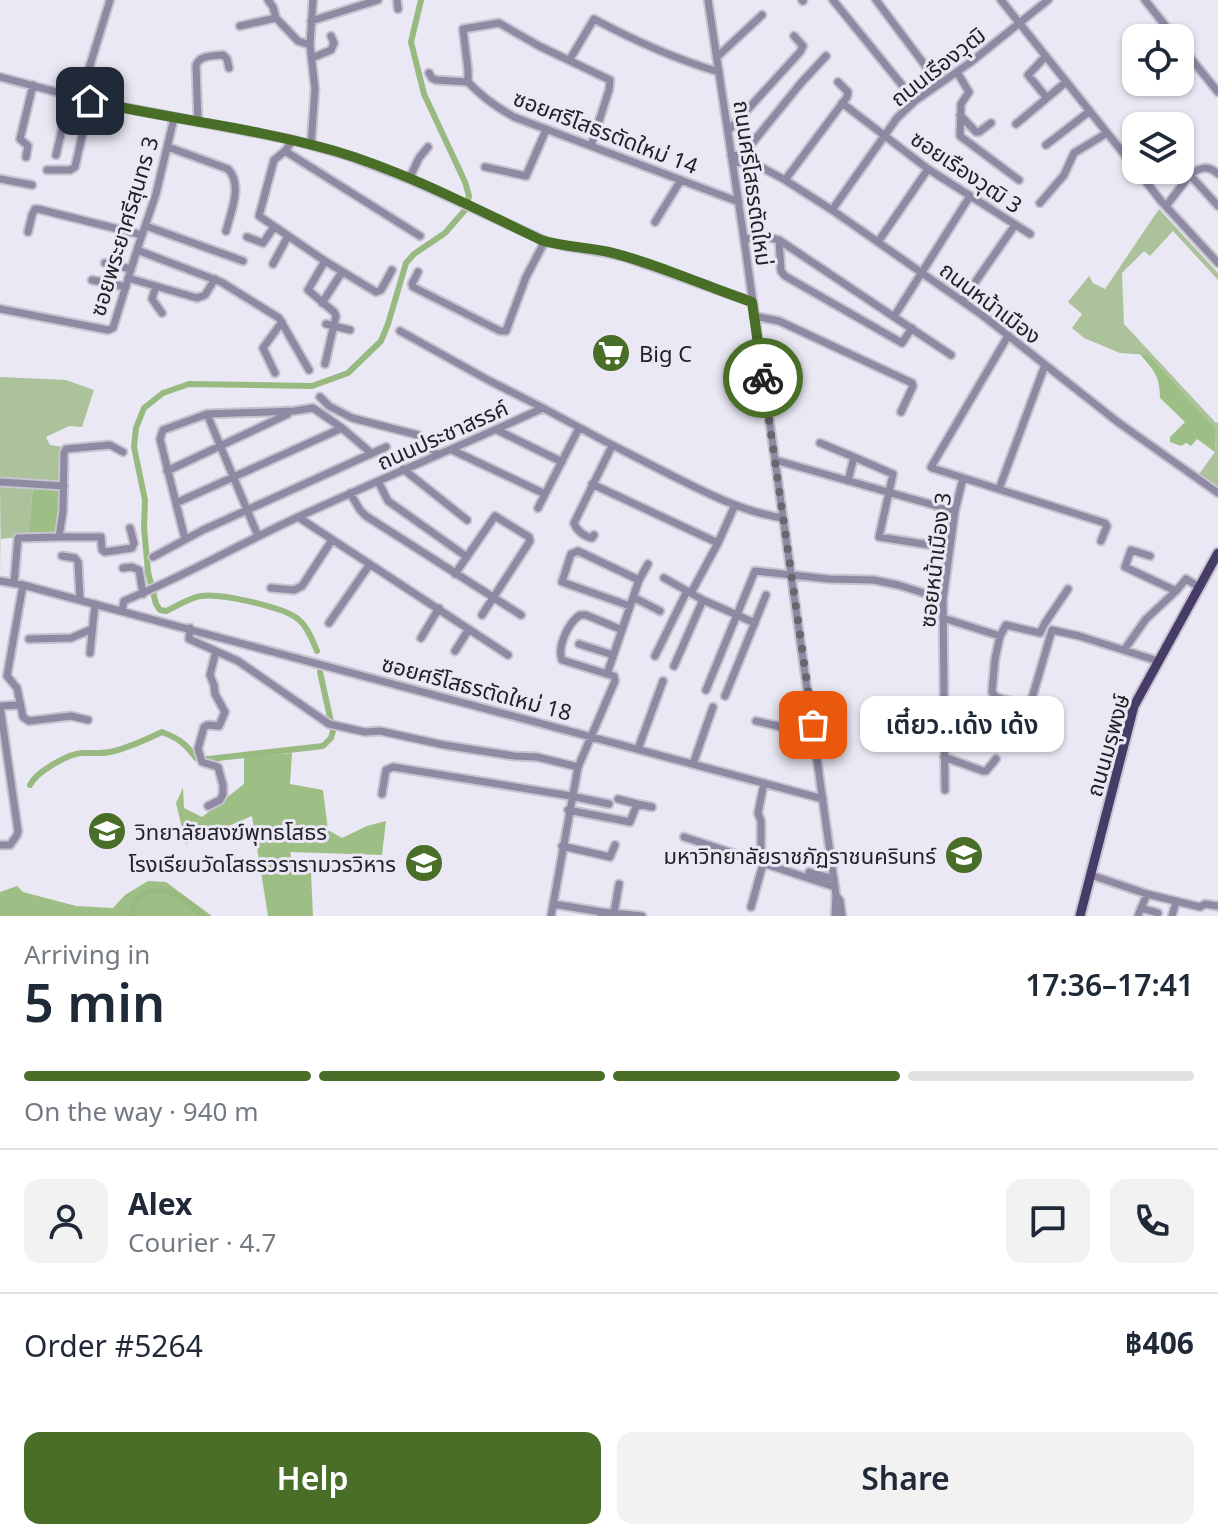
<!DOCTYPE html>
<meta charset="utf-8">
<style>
:root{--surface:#fff;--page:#f2f2f3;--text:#1f2937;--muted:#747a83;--line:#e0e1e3;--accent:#496e28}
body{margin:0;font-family:"Noto Sans","Noto Sans Thai",sans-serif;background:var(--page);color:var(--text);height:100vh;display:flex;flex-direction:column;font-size:30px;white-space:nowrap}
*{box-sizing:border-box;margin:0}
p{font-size:26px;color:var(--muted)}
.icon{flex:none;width:44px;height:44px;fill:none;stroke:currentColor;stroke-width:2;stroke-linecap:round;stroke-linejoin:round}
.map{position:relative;height:916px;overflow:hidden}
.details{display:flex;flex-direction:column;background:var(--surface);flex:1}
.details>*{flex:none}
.buttons{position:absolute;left:1122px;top:24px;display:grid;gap:16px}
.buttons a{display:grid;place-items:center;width:72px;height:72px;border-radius:16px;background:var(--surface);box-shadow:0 2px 6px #0004;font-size:40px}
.pin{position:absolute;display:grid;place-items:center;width:68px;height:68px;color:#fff;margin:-34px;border-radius:16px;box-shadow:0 4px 12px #0006}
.courier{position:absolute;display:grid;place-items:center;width:80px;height:80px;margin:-40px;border:6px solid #496e28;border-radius:50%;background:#fff;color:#222;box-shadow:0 2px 10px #0007}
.bubble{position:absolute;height:56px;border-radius:16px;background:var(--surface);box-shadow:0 2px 6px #0004;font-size:26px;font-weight:600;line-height:56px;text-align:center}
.overview em{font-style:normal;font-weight:600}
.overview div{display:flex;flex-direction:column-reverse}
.overview{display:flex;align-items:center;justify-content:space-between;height:136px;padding:0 24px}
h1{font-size:52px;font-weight:600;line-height:60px}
.bar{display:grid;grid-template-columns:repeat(4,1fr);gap:12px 8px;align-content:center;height:96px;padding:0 24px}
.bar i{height:10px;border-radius:6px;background:var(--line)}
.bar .selected{background:var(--accent)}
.bar p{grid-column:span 4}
.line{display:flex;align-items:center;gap:20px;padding:0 24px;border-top:2px solid var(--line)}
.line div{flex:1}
.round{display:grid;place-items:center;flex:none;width:84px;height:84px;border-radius:16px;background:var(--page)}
.cta{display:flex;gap:16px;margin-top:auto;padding:16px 24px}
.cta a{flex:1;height:92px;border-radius:16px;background:var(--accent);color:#fff;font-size:32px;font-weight:600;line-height:92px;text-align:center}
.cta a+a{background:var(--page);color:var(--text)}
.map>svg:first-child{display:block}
.green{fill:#abc29b}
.forest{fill:#9dbf85}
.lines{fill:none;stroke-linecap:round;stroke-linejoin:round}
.canal{stroke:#98b980;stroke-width:6}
.minor-casing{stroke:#c6c4cf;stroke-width:11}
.major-casing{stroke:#c6c4cf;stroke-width:13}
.minor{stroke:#8f89a3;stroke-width:7}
.major{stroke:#473b67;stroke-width:9}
.done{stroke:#68676e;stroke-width:8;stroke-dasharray:0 14.4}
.route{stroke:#496e28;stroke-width:10}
.labels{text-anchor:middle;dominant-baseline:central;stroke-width:6;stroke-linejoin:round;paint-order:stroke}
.street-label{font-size:22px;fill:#222126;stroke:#eae8f4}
.poi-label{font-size:22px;fill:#222126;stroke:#eae8f4;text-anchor:start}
</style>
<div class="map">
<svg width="1218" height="916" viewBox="0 0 1218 916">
<rect width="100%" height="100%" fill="#eae8f4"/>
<path class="green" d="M1159,209L1218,273V280L1173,231L1150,256L1144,251L1122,273L1124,324L1216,423L1218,422V493L1197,477L1215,452L1216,429L1149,355L1120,353L1084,338L1072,328L1082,314L1068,302L1089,276L1093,283L1105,289Z
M0,377L66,380L94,390L82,427L69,426L46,437L50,445L63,447L61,483L0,480Z
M0,484L33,487L28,536L1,539V575Z"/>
<path class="forest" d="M1140,354L1149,355L1216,429L1215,452L1197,439L1191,446L1186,443L1181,446L1170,442V437L1185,422L1160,398C1160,376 1154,371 1140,354Z
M33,487L62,489V508L56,535L28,536Z
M292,753L290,784L323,790L328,830L342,838L367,826L386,821L382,855L290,852L295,871L311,873L313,916H268L252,816L186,844L176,803L183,788L184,808L202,817L244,784V757Z
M148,881L166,882L212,916H0V892L17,886L23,892L76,906L113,908L125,895Z"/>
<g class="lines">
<path class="canal" d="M317,651C313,641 307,626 298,619C284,607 220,593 201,596C189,598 177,606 166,611L160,610L156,604L148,572L144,527L145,500L134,447L136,428L144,408L163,393L189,384L312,386L348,373L381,341L388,324L406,263L414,254L445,233L466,209L469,196L465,182L424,94L411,42L421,0
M30,785C36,772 69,753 83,753C94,753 103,754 114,751C131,747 147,739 162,732C178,738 186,744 196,758L209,759L323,746L331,738L333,731L320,672
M132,916C134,904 135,896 148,892C172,885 187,903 204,916"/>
<g class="minor-casing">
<path id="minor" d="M268,0L273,7L276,18
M397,0L398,9
M708,0L744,239L836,895L840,901L842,916
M802,0L803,1
M833,0L915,101
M876,0L939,84
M1001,0L1136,169
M1145,0L1175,38
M311,21L378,0
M240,26L276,18L298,41L310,45
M1180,45L1218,92
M1046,56L1028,75L1047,98L1066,82
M717,57L762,15
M312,58L331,50L334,43L331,36
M570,59L594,19C635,41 675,59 719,72
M957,72L969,92L961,104L960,136L1019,180
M429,73L432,78L436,80L468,82
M0,77L90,101L293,140L349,156L409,179L545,241C571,249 599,250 625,257L752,302
M84,99L87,75L110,0
M842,103L928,169L1030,234
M960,115L976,132H979L991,123
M198,122L196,65C200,55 213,56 223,55L227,59L229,68
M1016,124L1047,98
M728,131L800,52L803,46L794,36
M293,140L285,151L274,160L259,216L325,261L376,292L381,290L392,270
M311,145L315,89L310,45L313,0
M1046,145L1090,111
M591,146L609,90L610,80L539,46L499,23L463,29L468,70V82C482,97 496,107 514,117L739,202
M168,147L228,169C243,184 231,212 226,231
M285,151L420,236
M56,155L70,96
M731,156L741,155L745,152L801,83L826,56
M26,157L28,146L20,139L33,85
M732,161L747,163L763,168L785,180L832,210L982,315L1119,423L1218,493
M485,167L526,176L546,130
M47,170H70L75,167L90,101
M1137,170L1161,201L1218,263
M1218,174C1208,165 1200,167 1190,175L1218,206
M0,179L32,185
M409,179L419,158L428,147
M785,180L847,97L848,92L838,82
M1040,203L1064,175L1074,153L1107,133
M1166,206L1190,175
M832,210L897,118L915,101L971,62L1048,0
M655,222L681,180
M146,226L243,261
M28,232L32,215L35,209H38L142,235
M247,237L263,243L274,227
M744,239L767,237L779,240L951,355
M779,240L781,271L785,276L902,343L912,328
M878,242L928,169
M137,250L221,282L279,318L309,370
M325,261L308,290L334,312L336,316L325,364
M105,263L131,269
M273,264L288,236
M418,272L412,284L413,287L500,331H506L526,277L545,241
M128,278L197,298L205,295L215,279
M92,280L126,287
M156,286L152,299L162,313
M962,301L1015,225
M322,303L342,272
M0,309L108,330L113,328L137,250L156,194L174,118
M895,315L970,196
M754,316L779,321L912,383L913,386L901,412
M326,324L350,330
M400,331L488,380L543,408
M1008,336L931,467L932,468L1105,523L1107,526L1101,541
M275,373L263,348L282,322
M320,397L329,406L352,418L418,435L438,455
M207,414L258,536
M497,430L562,462
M820,443L854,457L848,481
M452,450L545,494
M854,457L893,474L879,537L949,548
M775,460L955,511
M403,469L467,520
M167,471L288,414
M378,481L388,501L467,557
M0,482L64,486
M592,484L718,543L735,505
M999,489L1045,365
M350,493L360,510L366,516L521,615
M176,503L342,428
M538,508L579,428
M298,517L508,655
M594,535L592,538C585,537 576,530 574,523L612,446
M59,537H101L102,550L105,552L132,548L134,543L130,528
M185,539L160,439L163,430L207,414L294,411L313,408L342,428L371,453
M62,556L75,558L78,562L80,600
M1150,556L1131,550L1125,567L1176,591L1186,579L1199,587
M153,557L203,530L386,447
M123,568L132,567L139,570L143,594
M455,574L495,516L529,537L530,541L482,615
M664,578L703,600L755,623
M0,581L23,585L823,799
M14,583L18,538L59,537L63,511L64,453L66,449L110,445L123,452
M23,585L7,676L17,688L23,717L29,721L71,716L88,720
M271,588L294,590L302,586L332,540
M691,593L718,543
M633,597L660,611
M630,606L562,582L571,554L578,551L639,580
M122,611L124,601C183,577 238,545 296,518C378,480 461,446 543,408C583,430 623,451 663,471C701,490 741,512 783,518
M943,618L1000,636L1006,625L1040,633L1045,623L1068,589
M329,623L370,564
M190,628L189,639L238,661L329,724L365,732L380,731L444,745L514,756L537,757L578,767
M1000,636L995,659L992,692L996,697L1026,706L1030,705L1052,630L1079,636L1158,661
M421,638L439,608
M29,639L71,638L92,629
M579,644L613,655
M1124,650L1146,619L1176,591
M455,651L469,629
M90,653L95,604
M655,656L687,591
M674,666L703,600
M607,674L562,660C557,647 568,623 580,615H586L622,630
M706,690L755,571L829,579L874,580L898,585L943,599
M725,696L766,595
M0,706L18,705
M756,721L799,731L813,725
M638,749L663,681
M944,757L983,771H986L996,759
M693,764L713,707
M945,790L943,599L955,511L963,478
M382,794L386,770L393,767L571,796L609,804
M637,804L652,807
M208,806L220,800L223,794V785L218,767L202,762L198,749L204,727L208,725L219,726L225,712L215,694L214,685L210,675L216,651
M568,810L630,822L637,804L618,799
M684,837L835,887
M0,845H10L17,835L18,831L0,706
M562,846L610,857L615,845
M761,863V821L758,813L764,783
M809,872L834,879
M1091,875L1147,894L1200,907L1205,904L1218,906
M553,904L602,912L601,916
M751,907L763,864
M1141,908L1158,913
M602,912L642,916
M614,913L619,884
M551,916L578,767L615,681L614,676L607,674L639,580L648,564
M835,916L836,895
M1138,916L1147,894
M1172,916L1176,902"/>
</g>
<g class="major-casing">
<path id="major" d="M1080,916L1134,706L1218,553"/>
</g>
<use href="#minor" class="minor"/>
<use href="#major" class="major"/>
</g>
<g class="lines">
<path class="done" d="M763,378L813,725"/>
<path class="route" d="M90,101C171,119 255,128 335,151C406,172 474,208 541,240C563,247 587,247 609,252C658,264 705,286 752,302L763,378"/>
</g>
<defs>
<g id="supermarket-disc" transform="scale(2)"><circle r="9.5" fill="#496e28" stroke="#eae8f4"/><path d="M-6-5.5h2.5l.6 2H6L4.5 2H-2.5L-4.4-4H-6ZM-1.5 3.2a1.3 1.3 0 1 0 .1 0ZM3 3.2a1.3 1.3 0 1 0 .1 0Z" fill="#fff"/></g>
<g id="university-disc" transform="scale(2)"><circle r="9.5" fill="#496e28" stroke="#eae8f4"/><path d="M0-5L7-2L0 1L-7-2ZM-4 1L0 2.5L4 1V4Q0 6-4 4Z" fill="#fff"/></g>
<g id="school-disc" transform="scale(2)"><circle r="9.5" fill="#496e28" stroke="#eae8f4"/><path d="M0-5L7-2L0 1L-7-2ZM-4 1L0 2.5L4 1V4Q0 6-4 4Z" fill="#fff"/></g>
</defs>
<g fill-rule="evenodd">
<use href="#supermarket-disc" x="611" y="353"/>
<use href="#university-disc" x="107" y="831"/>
<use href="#university-disc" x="964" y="855"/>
<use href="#school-disc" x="424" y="863"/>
</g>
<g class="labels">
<g class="street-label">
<text transform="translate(937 66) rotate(-38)">ถนนเรืองวุฒิ</text>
<text transform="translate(606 131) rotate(21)">ซอยศรีโสธรตัดใหม่ 14</text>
<text transform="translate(967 171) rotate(34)">ซอยเรืองวุฒิ 3</text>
<text transform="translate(754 183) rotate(82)">ถนนศรีโสธรตัดใหม่</text>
<text transform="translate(123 226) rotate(-73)">ซอยพระยาศรีสุนทร 3</text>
<text transform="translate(991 302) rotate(37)">ถนนหน้าเมือง</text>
<text transform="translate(442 434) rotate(-24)">ถนนประชาสรรค์</text>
<text transform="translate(934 560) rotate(-83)">ซอยหน้าเมือง 3</text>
<text transform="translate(477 687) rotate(15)">ซอยศรีโสธรตัดใหม่ 18</text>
<text transform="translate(1107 745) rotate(-74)">ถนนมรุพงษ์</text>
</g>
<g class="poi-label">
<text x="639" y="353">Big C</text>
<text x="135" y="831">วิทยาลัยสงฆ์พุทธโสธร</text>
<text x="936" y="855" text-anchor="end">มหาวิทยาลัยราชภัฏราชนครินทร์</text>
<text x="396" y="863" text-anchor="end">โรงเรียนวัดโสธรวรารามวรวิหาร</text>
</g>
</g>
</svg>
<div class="buttons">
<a><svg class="icon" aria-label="locate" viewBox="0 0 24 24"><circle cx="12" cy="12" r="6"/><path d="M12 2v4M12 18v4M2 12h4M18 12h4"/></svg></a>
<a><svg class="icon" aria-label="layers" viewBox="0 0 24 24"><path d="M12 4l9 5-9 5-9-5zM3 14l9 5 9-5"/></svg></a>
</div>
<div class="pin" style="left:813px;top:725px;background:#ea580c"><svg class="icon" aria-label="bag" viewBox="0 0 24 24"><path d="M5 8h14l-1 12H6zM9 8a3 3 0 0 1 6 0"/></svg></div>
<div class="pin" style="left:90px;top:101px;background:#1f2937"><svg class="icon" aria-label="home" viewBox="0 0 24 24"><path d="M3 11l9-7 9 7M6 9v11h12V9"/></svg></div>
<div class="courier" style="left:763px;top:378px"><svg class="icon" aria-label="bike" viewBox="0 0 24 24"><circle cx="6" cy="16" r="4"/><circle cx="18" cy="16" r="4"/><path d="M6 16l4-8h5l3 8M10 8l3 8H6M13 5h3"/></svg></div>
<div class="bubble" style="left:860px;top:696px;width:204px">เตี๋ยว..เด้ง เด้ง</div>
</div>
<section class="details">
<div class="overview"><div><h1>5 min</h1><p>Arriving in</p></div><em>17:36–17:41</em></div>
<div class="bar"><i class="selected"></i><i class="selected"></i><i class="selected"></i><i></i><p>On the way · 940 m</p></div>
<div class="line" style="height:144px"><a class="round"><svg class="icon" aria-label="person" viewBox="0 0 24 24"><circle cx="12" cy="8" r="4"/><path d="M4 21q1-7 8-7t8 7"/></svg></a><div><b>Alex</b><p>Courier · 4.7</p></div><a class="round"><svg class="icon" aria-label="chat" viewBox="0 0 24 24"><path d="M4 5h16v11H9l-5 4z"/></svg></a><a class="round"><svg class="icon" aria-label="phone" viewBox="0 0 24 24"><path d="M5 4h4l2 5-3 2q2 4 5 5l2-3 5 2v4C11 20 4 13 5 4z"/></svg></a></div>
<div class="line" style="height:104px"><div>Order #5264</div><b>฿406</b></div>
<div class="cta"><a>Help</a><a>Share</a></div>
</section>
